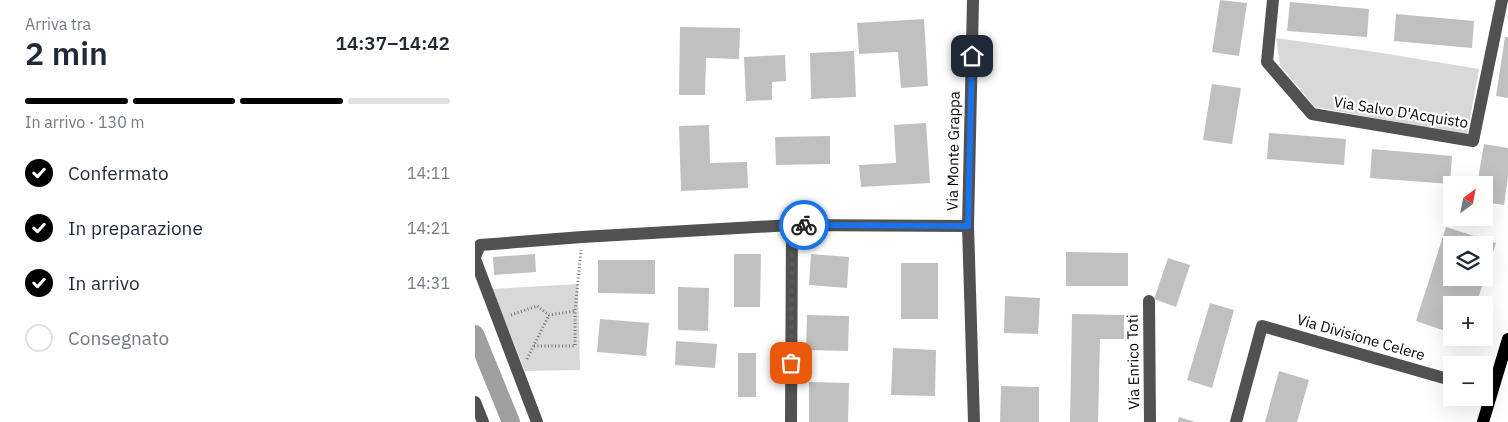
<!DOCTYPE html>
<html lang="it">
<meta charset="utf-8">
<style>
:root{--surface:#fff;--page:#f6f6f7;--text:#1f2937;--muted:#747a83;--line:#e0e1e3;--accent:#000}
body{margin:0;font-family:"IBM Plex Sans",sans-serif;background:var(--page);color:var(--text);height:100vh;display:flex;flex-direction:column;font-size:19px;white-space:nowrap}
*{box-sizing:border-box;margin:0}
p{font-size:16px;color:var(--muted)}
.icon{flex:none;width:28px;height:28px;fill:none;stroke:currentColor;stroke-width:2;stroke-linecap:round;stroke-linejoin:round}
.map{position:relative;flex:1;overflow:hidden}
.side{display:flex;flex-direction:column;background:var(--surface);width:475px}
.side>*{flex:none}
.needle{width:32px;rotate:32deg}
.buttons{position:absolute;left:968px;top:176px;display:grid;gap:10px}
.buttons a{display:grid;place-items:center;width:50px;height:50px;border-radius:0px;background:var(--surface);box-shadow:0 5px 20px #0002;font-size:25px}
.pin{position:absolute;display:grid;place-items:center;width:42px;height:42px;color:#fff;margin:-21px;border-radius:10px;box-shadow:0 2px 8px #0006}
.courier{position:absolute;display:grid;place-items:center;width:50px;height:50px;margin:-25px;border:4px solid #1a73e8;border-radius:50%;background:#fff;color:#222;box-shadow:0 1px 6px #0007}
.head em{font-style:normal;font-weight:600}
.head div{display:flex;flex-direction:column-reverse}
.head{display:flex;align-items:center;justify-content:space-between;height:85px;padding:0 25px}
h1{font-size:32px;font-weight:600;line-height:38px}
.bar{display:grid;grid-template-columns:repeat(4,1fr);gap:8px 5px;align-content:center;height:60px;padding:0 25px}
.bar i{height:6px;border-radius:4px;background:var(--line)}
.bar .active{background:var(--accent)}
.bar p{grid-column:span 4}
ol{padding:0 25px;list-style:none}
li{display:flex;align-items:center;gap:15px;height:55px}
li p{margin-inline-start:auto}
li .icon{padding:5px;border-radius:50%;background:var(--accent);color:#fff;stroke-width:4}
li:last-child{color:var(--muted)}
li i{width:28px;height:28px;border:2px solid var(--line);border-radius:50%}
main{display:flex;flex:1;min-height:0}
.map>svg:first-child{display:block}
.green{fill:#d8d8d8}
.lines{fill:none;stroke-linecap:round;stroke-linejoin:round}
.canal{stroke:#9f9f9f;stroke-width:18}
.building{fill:#c0c0c0;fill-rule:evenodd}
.path{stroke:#737373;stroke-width:3;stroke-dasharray:1 2.5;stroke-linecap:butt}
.minor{stroke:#515151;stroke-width:12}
.major{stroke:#000;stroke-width:12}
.done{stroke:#595959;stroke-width:5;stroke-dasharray:0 9}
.route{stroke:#1a73e8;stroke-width:6}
.labels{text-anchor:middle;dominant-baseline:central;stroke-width:4.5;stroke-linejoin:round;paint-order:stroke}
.street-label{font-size:15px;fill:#000;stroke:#fff}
</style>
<main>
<section class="side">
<div class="head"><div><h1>2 min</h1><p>Arriva tra</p></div><em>14:37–14:42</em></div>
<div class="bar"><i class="active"></i><i class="active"></i><i class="active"></i><i></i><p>In arrivo · 130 m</p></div>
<ol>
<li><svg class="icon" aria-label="check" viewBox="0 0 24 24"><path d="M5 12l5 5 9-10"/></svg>Confermato<p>14:11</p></li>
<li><svg class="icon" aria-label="check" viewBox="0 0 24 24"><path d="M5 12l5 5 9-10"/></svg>In preparazione<p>14:21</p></li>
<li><svg class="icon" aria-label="check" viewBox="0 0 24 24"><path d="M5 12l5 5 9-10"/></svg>In arrivo<p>14:31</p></li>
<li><i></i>Consegnato</li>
</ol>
</section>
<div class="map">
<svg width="1033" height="422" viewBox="0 0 1033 422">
<rect width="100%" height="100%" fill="#fff"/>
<path class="green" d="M801,38L901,52L1004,69L992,135L840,107L805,65Z
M103,284L105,370L50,371L17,289Z"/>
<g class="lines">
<path class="canal" d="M0,334L36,422"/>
</g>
<path class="building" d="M745,0L772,3L764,56L737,52Z
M815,2L894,9L892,37L812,31Z
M921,14L999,21L997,48L919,41Z
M449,19L453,86L426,88L423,52L384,54L382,23Z
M205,27L265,28L264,59L231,58L230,95H204Z
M1030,37H1033V98L1021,96Z
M379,51L381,97L336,99L335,53Z
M310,55L311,81L297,82V100L271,101L269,57Z
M737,84L766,88L757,144L728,140Z
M451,123L455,183L386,187L384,165L421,163L419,125Z
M234,125L235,163L272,162L273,188L206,191L204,126Z
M794,133L871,139L869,165L792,159Z
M355,136V164L301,165L300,137Z
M1009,144L1033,148V177L1029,205L1009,202V185H1002Z
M897,149L977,156L975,184L895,178Z
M971,227L1021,243L1001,305H976V333L941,321ZM976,245H1009V278H976Z
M591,252L653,253V286H591Z
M60,254L61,272L19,275L18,257Z
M259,254H286L285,307H259Z
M336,254L374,257L372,288L334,285Z
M693,258L715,265L701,307L679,299Z
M123,260H180V294L123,293Z
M426,263H463V319H426Z
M203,287L234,288L233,331L203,330Z
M530,296L565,298L563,334L529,333Z
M735,303L759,310L737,388L712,380Z
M597,314L649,315V339H625L623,422H595Z
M332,315L374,316L373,351L331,350Z
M125,319L174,323L171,356L122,352Z
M201,341L242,344L240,368L200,365Z
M418,348L461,350L460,396L416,395Z
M263,353H281V397H263Z
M804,371L834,380L822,422H790Z
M334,382L374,383L373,422H334Z
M526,386L564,387V422H525Z
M704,417L720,422H703Z"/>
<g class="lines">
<path class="path" d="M36,315L62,306L74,315L100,311L106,250
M59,346H100V311
M52,359L74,315"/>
<path class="minor" d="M498,0L493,226L499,422
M798,0L792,62L837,114L998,141L1027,0
M0,257L5,245L107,237L317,225L493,226
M0,259L62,422
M674,301L675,422
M0,402L8,422
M316,422L317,225
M761,422L787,326L976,380"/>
<path class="major" d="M1008,422L1033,339"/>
</g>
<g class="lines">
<path class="done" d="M316,363L317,225H329"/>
<path class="route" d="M329,225L493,226L497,56"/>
</g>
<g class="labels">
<g class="street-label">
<text transform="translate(926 112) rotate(9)">Via Salvo D'Acquisto</text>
<text transform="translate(478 151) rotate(-89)">Via Monte Grappa</text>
<text transform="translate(886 337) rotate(16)">Via Divisione Celere</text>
<text transform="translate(658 362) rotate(-91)">Via Enrico Toti</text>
</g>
</g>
</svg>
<div class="buttons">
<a><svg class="needle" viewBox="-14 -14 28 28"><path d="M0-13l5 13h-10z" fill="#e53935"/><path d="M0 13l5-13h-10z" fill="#747a83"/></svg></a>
<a><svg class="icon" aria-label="layers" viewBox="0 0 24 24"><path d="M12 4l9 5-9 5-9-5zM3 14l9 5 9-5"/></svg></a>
<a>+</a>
<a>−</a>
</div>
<div class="pin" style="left:316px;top:363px;background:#ea580c"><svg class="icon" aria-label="bag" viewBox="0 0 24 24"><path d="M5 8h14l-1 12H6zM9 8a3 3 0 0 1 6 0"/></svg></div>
<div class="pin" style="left:497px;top:56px;background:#1f2937"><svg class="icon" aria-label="home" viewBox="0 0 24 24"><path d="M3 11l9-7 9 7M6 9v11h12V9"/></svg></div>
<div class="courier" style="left:329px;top:225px"><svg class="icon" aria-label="bike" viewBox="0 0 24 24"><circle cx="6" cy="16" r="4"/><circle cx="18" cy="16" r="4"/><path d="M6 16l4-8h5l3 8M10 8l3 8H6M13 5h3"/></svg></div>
</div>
</main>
